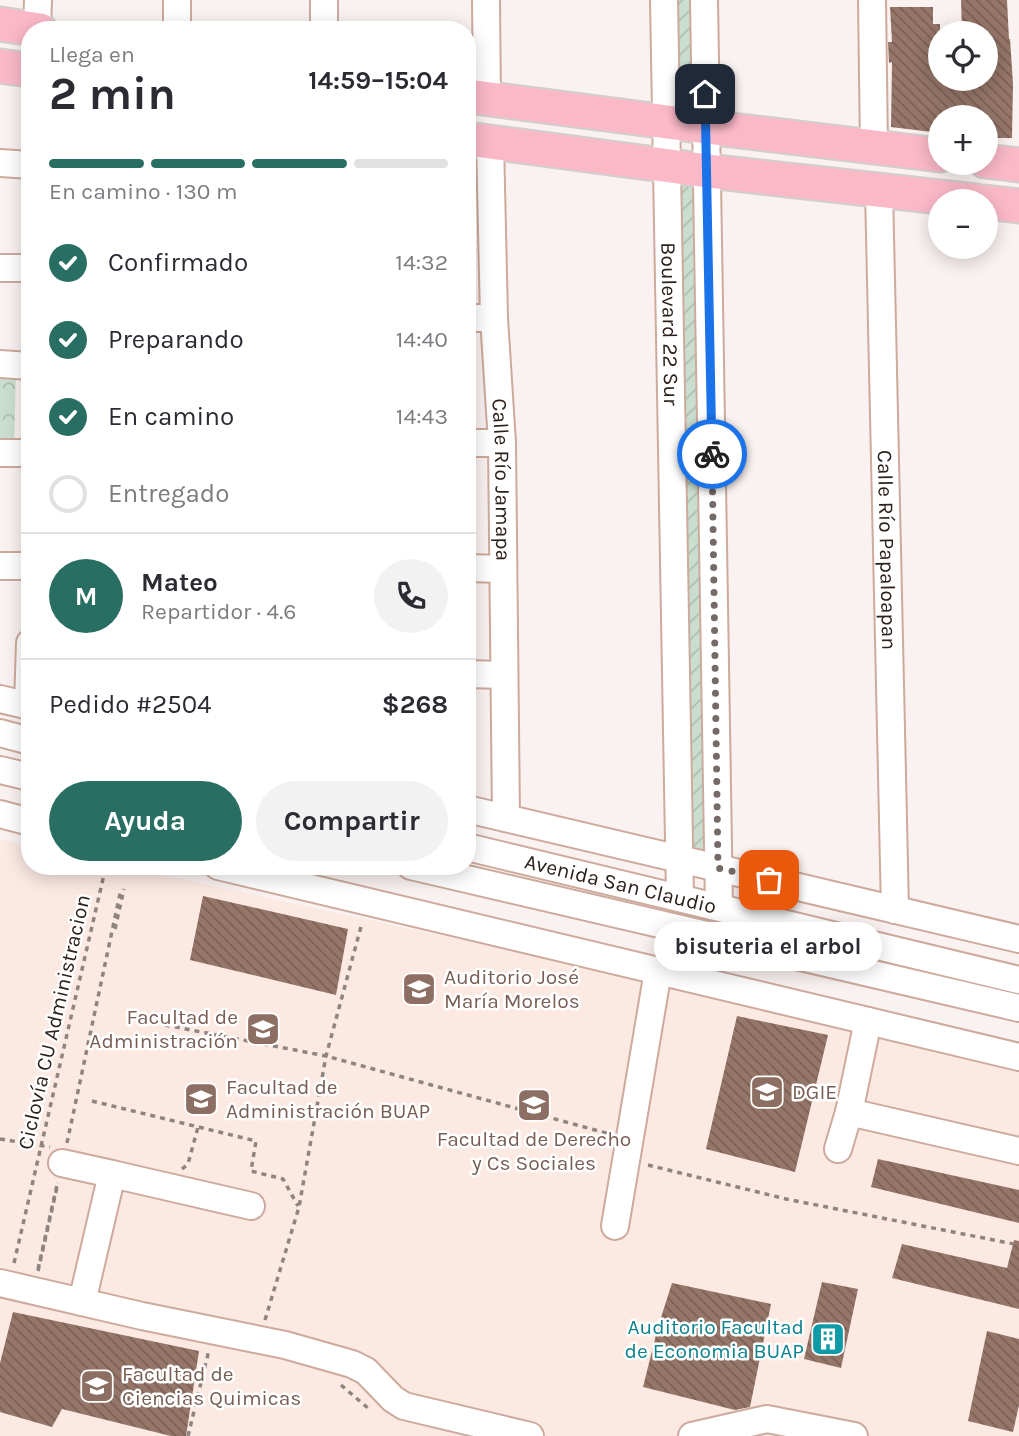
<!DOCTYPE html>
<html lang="es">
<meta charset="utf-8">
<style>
:root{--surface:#fff;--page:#f2f2f3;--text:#2b2b33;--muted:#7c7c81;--line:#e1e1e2;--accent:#296e62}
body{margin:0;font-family:Karla,sans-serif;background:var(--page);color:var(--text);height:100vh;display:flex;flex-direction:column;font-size:26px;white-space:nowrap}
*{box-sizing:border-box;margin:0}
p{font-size:23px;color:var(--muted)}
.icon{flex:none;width:38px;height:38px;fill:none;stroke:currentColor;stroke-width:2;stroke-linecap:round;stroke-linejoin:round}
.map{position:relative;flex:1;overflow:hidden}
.side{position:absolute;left:21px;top:21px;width:455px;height:854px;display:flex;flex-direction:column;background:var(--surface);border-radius:28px;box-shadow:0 4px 18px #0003}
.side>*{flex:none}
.controls{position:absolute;left:928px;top:21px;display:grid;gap:14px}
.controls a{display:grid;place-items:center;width:70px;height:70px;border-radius:50%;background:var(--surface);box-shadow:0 4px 18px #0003;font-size:35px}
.pin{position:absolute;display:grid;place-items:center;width:60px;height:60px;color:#fff;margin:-30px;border-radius:14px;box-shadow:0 4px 10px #0006}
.courier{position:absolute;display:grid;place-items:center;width:70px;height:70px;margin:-35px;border:5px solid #1a73e8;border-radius:50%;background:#fff;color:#222;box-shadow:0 2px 9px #0007}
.bubble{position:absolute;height:49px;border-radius:24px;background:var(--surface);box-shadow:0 4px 18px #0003;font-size:23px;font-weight:700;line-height:49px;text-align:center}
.summary em{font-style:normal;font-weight:700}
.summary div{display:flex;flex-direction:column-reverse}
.summary{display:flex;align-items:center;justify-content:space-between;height:119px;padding:0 28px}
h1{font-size:46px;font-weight:700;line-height:52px}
.bar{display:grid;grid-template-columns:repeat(4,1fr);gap:10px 7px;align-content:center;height:84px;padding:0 28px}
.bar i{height:9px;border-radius:5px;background:var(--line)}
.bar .active{background:var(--accent)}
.bar p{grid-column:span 4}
.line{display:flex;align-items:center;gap:18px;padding:0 28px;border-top:2px solid var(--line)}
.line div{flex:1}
.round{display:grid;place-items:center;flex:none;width:74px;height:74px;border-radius:37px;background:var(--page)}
ol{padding:0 28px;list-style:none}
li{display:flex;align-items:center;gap:21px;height:77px}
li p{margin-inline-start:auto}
li .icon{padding:7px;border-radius:50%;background:var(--accent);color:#fff;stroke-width:4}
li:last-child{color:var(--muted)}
li i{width:38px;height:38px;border:4px solid var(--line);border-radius:50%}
.action{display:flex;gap:14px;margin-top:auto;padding:14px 28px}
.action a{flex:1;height:80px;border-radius:42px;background:var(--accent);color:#fff;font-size:28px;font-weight:700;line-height:80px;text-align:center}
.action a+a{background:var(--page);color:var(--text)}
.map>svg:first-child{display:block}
.built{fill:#fbe9e2}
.park{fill:url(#park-crowns)}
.garden{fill:url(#garden-furrows)}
.building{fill:url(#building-back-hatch)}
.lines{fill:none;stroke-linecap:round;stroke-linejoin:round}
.minor-casing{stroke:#cdaa9c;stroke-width:30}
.major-casing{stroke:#d1cecd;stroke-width:37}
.path{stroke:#8e8480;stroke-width:3.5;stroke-dasharray:5 5;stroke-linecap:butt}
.minor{stroke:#fff;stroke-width:26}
.major{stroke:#fbb9c8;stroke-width:33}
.done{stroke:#756a66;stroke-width:7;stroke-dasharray:0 12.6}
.route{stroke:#1a73e8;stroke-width:9}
.labels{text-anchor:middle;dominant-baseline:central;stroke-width:5;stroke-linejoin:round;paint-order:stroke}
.street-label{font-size:21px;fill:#2d201b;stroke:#fff}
.education-label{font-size:21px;fill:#785e54;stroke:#fff;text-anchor:start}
.culture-label{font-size:21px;fill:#0d838f;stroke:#fff;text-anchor:end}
</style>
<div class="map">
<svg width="1019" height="1436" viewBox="0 0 1019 1436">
<defs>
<pattern id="park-crowns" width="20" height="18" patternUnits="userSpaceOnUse" patternTransform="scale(1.75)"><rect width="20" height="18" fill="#cadecf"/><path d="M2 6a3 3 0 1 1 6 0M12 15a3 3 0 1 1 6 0" fill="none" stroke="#aebeb1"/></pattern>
<pattern id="garden-furrows" width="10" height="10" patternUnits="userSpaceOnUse" patternTransform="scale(1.75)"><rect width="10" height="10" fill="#cadecf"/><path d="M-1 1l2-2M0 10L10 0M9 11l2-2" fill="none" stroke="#aebeb1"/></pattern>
<pattern id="building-back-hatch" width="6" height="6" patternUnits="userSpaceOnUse" patternTransform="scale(1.75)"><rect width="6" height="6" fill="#967669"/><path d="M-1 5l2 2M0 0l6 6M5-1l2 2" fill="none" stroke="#7b6056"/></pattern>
</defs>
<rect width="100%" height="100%" fill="#faf2f0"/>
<path class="built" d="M0,839L30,846V866H121L714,995L1019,1057V1436H0Z"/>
<path class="park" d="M0,367L16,368L14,454L0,453Z"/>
<path class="garden" d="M665,0H705L707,129L668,124Z
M669,157L708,163L718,868L680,859Z"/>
<path class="building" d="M961,0H1007L1009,39H1010L1013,84L1012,138H985V117H940V133L891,127L892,62L889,63L888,42H892L890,7H933V24H940V79H985V33H974L975,29L962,30Z
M203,896L348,929L336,995L190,960Z
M737,1016L828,1035L795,1172L706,1149Z
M878,1159L1019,1190V1223L871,1187Z
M1014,1240L1019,1241V1309L892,1278L902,1244L1007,1268Z
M822,1282L858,1289L841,1368L804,1359Z
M672,1283L771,1304L750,1407L735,1410L643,1387L658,1327Z
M13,1312L199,1351L186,1436H171L62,1409L52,1427L0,1412V1363Z
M987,1331L1019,1339V1405L1013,1432L968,1421Z"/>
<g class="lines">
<g class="minor-casing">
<g id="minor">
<path d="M486,0L487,99"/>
<path id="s1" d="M664,0L680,898"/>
<path d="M704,0L719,907"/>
<path d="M872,0L874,148"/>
<path d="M37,29L38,0"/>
<path d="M177,30V0"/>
<path d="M324,30V0"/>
<path id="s2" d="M490,142L494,318L502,443L506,818"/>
<path d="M0,163L30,165"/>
<path id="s3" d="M879,190L895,910"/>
<path d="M0,268H30"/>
<path d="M467,318H494"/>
<path d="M0,364L30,366"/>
<path d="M467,443H502"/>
<path d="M0,453H30"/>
<path d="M0,566H30"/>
<path d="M467,568L503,569"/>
<path d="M467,674L504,675"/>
<path d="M0,699L30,706"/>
<path d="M28,706L30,643"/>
<path d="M0,733L30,741"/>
<path d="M0,770L30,777"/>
<path d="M467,809L1019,939"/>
<path d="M0,814L30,822"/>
<path id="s4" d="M467,847L1019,980"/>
<path d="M218,866L1019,1057"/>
<path d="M411,866L1019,1008"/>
<path d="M849,1112L1019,1151"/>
<path d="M838,1149L849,1112L868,1021"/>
<path d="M62,1163L112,1174"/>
<path d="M615,1226L658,971"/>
<path d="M0,1283L142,1316L285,1345L352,1364L366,1371L393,1399L404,1406L530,1436"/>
<path d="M82,1302L112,1174L251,1206"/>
<path d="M692,1436L767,1419L854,1436"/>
</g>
</g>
<g class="major-casing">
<path id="major" d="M0,24L40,30
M0,66L30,70
M467,96L706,127L940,155
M467,139L708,171L976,201
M985,161L1019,165
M985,202L1019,206"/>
</g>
<path class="path" d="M63,27L82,30
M115,929L124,889
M165,1025L326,1056L606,1133L609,1135
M92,1101L256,1141L251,1171L283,1179L298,1206
M0,1139L50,1147
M67,1143L121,889
M648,1165L786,1199L1019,1245
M182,1169L188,1164L198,1127
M14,1263L106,866
M38,1269L57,1185
M38,1271L58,1183
M265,1320L299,1207L326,1056L362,923
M341,1385L369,1409
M188,1436L209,1350"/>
<use href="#minor" class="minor"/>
<use href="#major" class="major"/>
</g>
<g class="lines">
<path class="done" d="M712,454L718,868L769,880"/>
<path class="route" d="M705,94L712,454"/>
</g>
<defs>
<g id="university-square" transform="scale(1.75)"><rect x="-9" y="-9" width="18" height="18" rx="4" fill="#8d6e63" stroke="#fff"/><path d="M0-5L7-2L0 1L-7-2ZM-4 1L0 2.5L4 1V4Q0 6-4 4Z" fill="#fff"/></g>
<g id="school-square" transform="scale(1.75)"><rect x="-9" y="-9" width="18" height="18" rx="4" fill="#8d6e63" stroke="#fff"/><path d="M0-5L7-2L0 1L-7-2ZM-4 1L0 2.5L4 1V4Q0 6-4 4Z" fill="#fff"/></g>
<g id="building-square" transform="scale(1.75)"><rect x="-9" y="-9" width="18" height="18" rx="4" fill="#0f9aa8" stroke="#fff"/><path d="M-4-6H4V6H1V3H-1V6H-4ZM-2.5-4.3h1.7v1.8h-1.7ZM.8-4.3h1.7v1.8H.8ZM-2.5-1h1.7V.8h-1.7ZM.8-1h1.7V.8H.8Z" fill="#fff"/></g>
</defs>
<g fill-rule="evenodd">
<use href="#university-square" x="419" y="989"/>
<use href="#school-square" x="263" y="1029"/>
<use href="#university-square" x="767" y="1092"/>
<use href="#university-square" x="201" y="1099"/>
<use href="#school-square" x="534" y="1105"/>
<use href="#building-square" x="828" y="1339"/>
<use href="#university-square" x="97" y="1386"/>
</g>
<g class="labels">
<g class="street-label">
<text stroke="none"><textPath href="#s1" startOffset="324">Boulevard 22 Sur</textPath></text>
<text stroke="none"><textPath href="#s2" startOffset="338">Calle Río Jamapa</textPath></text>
<text stroke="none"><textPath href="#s3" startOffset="360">Calle Río Papaloapan</textPath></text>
<text stroke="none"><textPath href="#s4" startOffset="158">Avenida San Claudio</textPath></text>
<text transform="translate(54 1022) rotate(-77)">Ciclovía CU Administracion</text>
</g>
<g class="education-label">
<text x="444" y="977">Auditorio José<tspan x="444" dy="24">María Morelos</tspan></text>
<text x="238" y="1017" text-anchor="end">Facultad de<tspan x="238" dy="24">Administración</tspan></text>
<text x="226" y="1087">Facultad de<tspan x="226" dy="24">Administración BUAP</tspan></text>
<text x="792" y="1092">DGIE</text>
<text x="534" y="1139" text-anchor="middle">Facultad de Derecho<tspan x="534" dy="24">y Cs Sociales</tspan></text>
<text x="122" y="1374">Facultad de<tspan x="122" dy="24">Ciencias Quimicas</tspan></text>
</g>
<g class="culture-label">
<text x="804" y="1327">Auditorio Facultad<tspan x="804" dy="24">de Economia BUAP</tspan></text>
</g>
</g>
</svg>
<div class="controls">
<a><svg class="icon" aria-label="locate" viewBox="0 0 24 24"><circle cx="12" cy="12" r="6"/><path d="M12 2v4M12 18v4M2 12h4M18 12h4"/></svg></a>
<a>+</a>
<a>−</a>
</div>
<div class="pin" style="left:769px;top:880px;background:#ea580c"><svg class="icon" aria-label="bag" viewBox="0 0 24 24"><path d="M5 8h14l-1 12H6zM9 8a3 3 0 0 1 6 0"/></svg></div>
<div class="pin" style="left:705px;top:94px;background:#1f2937"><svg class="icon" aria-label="home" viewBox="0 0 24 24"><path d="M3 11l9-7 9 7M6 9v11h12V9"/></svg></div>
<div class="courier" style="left:712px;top:454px"><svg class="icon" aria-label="bike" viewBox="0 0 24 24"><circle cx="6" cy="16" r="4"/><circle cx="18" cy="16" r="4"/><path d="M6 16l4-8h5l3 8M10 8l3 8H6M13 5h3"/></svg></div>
<div class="bubble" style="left:654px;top:922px;width:228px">bisuteria el arbol</div>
<section class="side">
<div class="summary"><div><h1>2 min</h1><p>Llega en</p></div><em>14:59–15:04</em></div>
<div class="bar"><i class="active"></i><i class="active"></i><i class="active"></i><i></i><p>En camino · 130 m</p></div>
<ol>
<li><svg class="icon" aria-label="check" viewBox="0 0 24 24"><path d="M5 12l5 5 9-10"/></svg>Confirmado<p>14:32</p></li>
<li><svg class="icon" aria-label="check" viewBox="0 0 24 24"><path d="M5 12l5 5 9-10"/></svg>Preparando<p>14:40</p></li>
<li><svg class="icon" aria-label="check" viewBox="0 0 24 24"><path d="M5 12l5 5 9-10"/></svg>En camino<p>14:43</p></li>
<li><i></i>Entregado</li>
</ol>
<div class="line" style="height:126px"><b class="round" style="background:var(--accent);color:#fff">M</b><div><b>Mateo</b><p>Repartidor · 4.6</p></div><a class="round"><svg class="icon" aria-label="phone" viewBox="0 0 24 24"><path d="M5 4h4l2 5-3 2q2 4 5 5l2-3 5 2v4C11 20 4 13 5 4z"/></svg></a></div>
<div class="line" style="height:91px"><div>Pedido #2504</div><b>$268</b></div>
<div class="action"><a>Ayuda</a><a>Compartir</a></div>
</section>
</div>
